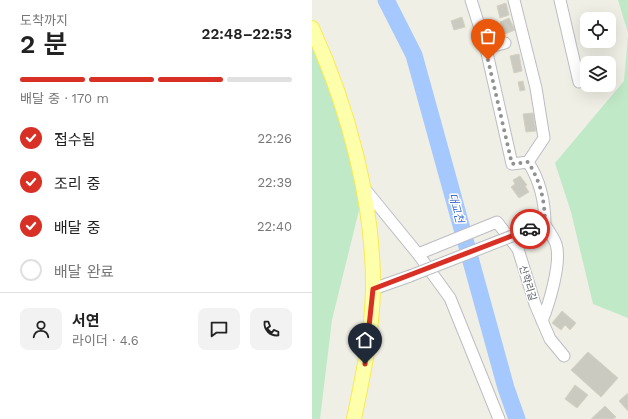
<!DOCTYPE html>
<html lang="ko">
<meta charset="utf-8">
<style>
:root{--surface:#fff;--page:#f2f2f2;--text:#222;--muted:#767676;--line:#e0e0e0;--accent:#d93025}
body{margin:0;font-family:"Work Sans","Noto Sans KR",sans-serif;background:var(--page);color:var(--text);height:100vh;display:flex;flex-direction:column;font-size:15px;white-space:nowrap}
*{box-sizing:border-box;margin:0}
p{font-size:13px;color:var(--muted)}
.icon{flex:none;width:22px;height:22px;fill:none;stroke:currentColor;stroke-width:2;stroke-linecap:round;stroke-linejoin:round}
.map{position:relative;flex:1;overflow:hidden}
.drawer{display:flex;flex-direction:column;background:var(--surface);width:312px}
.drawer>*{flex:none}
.buttons{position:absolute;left:268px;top:12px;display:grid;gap:8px}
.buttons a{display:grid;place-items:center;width:36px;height:36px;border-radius:8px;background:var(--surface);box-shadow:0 4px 16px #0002;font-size:20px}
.pin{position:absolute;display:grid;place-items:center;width:34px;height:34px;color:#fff;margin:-41px -17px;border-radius:50% 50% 50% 0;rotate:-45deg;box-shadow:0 0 4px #0007}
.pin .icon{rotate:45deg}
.courier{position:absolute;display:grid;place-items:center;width:40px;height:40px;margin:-20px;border:3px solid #d93025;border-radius:50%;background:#fff;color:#222;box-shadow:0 1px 5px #0007}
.overview em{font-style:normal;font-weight:600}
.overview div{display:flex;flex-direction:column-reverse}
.overview{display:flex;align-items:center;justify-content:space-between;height:68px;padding:0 20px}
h1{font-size:26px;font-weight:600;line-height:30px}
.bar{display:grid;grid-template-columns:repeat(4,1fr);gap:6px 4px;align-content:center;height:48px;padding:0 20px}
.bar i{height:5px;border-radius:3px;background:var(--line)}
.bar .selected{background:var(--accent)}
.bar p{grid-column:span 4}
.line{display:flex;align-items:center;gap:10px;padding:0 20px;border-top:1px solid var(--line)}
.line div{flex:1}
.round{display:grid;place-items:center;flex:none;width:42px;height:42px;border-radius:8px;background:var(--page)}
ol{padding:0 20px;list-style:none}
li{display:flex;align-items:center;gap:12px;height:44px}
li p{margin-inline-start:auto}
li .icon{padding:4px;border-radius:50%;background:var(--accent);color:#fff;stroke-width:4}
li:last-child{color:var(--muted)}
li i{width:22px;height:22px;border:2px solid var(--line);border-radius:50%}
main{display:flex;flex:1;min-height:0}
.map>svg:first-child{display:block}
.green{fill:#c0e9c7}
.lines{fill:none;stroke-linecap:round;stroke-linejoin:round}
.river{stroke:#a5c8ff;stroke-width:17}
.building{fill:#cbcac1;stroke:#d5d2c2}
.minor-casing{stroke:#bcbdc4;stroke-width:13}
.major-casing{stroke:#fae953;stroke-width:16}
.minor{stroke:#fff;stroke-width:11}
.major{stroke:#feffaa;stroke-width:14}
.minor-bridge-casing{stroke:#bcbdc4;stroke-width:13;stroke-linecap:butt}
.minor-bridge{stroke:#fff;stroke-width:11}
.done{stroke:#909192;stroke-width:4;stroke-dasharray:0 7.2}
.route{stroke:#d93025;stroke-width:5}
.labels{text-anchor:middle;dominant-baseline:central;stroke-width:3;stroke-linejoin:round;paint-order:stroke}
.street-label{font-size:10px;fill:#5c5f66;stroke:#fff}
.water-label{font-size:11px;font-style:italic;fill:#3f6bcb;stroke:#fff}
</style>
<main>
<section class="drawer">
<div class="overview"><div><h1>2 분</h1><p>도착까지</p></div><em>22:48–22:53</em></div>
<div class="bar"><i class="selected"></i><i class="selected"></i><i class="selected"></i><i></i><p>배달 중 · 170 m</p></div>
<ol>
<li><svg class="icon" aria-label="check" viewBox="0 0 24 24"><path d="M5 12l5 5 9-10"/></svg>접수됨<p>22:26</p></li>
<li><svg class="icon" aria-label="check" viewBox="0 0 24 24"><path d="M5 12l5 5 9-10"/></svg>조리 중<p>22:39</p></li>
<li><svg class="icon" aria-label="check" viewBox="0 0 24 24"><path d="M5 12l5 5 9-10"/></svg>배달 중<p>22:40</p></li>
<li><i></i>배달 완료</li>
</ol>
<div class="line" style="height:72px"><a class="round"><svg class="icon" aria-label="person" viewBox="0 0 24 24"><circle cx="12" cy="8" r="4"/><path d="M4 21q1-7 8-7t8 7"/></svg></a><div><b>서연</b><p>라이더 · 4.6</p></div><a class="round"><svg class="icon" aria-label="chat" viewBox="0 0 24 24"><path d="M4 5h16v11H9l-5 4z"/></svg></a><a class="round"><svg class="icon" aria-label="phone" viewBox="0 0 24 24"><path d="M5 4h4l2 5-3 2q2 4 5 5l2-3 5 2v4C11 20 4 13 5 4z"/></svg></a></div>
</section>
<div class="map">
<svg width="316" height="419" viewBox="0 0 316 419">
<rect width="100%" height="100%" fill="#f0efe5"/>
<path class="green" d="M306,0H316V33Z
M0,28L50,198L20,320L8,419H0Z
M316,35V318L281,304L259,212L243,163L312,81Z"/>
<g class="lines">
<path class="river" d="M74,0L102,55L194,388L205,419"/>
</g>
<path class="building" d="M194,3L197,15L188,18L185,6Z
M150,17L153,27L142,30L139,21Z
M197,18L203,30L193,34L188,22Z
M207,54L210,71L202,73L198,56Z
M211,81L213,90L208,91L206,82Z
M221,113L224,131L214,132L211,114Z
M208,176L215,185L213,186L217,192L207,198L199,187L203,184L201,180Z
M250,311L264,323L258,330L253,325L249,330L240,323Z
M276,352L306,378L289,397L259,370Z
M263,385L276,395L265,408L253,399Z
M316,393V411L307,401Z
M293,406L304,417L301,419H279Z"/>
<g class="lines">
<g class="minor-casing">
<path id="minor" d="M159,0L173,44L200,164L216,162L232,138L224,88L202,0
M248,0L267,82
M174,48L193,43
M216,162C229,182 233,202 233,225
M52,188L106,254L138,298L187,419
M218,229L233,225C237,231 242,238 244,244C250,262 237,304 230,321
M106,254L185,222L206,249L223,304L238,339L252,356
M61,289L98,276"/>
</g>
<g class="major-casing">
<path id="major" d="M0,28C36,107 62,202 61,290C60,333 51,376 42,419"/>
</g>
<use href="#minor" class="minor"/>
<use href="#major" class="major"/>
<g class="minor-bridge-casing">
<path id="minor-bridge" d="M98,276L218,229"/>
</g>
<use href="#minor-bridge" class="minor-bridge"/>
</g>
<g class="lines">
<path class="done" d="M176,60L200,164L216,162C229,182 233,202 233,225L218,229"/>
<path class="route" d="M53,364L61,289L218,229"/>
</g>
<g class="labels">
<g class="street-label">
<text transform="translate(216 283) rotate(73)">산학리길</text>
</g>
<g class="water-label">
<text transform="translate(144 208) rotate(75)">대교천</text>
</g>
</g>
</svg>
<div class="buttons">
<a><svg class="icon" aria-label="locate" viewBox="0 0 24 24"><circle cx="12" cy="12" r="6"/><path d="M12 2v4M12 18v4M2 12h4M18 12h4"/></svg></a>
<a><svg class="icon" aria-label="layers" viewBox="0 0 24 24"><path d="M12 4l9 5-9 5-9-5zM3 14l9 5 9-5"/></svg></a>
</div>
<div class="pin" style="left:176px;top:60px;background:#ea580c"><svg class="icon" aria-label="bag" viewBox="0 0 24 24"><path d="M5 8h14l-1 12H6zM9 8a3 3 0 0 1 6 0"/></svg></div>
<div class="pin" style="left:53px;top:364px;background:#1f2937"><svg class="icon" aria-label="home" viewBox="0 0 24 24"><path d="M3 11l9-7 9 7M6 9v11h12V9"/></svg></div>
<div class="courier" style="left:218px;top:229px"><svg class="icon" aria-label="car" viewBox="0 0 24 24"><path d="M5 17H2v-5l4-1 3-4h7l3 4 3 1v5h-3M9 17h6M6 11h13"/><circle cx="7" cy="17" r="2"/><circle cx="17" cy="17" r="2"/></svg></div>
</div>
</main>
